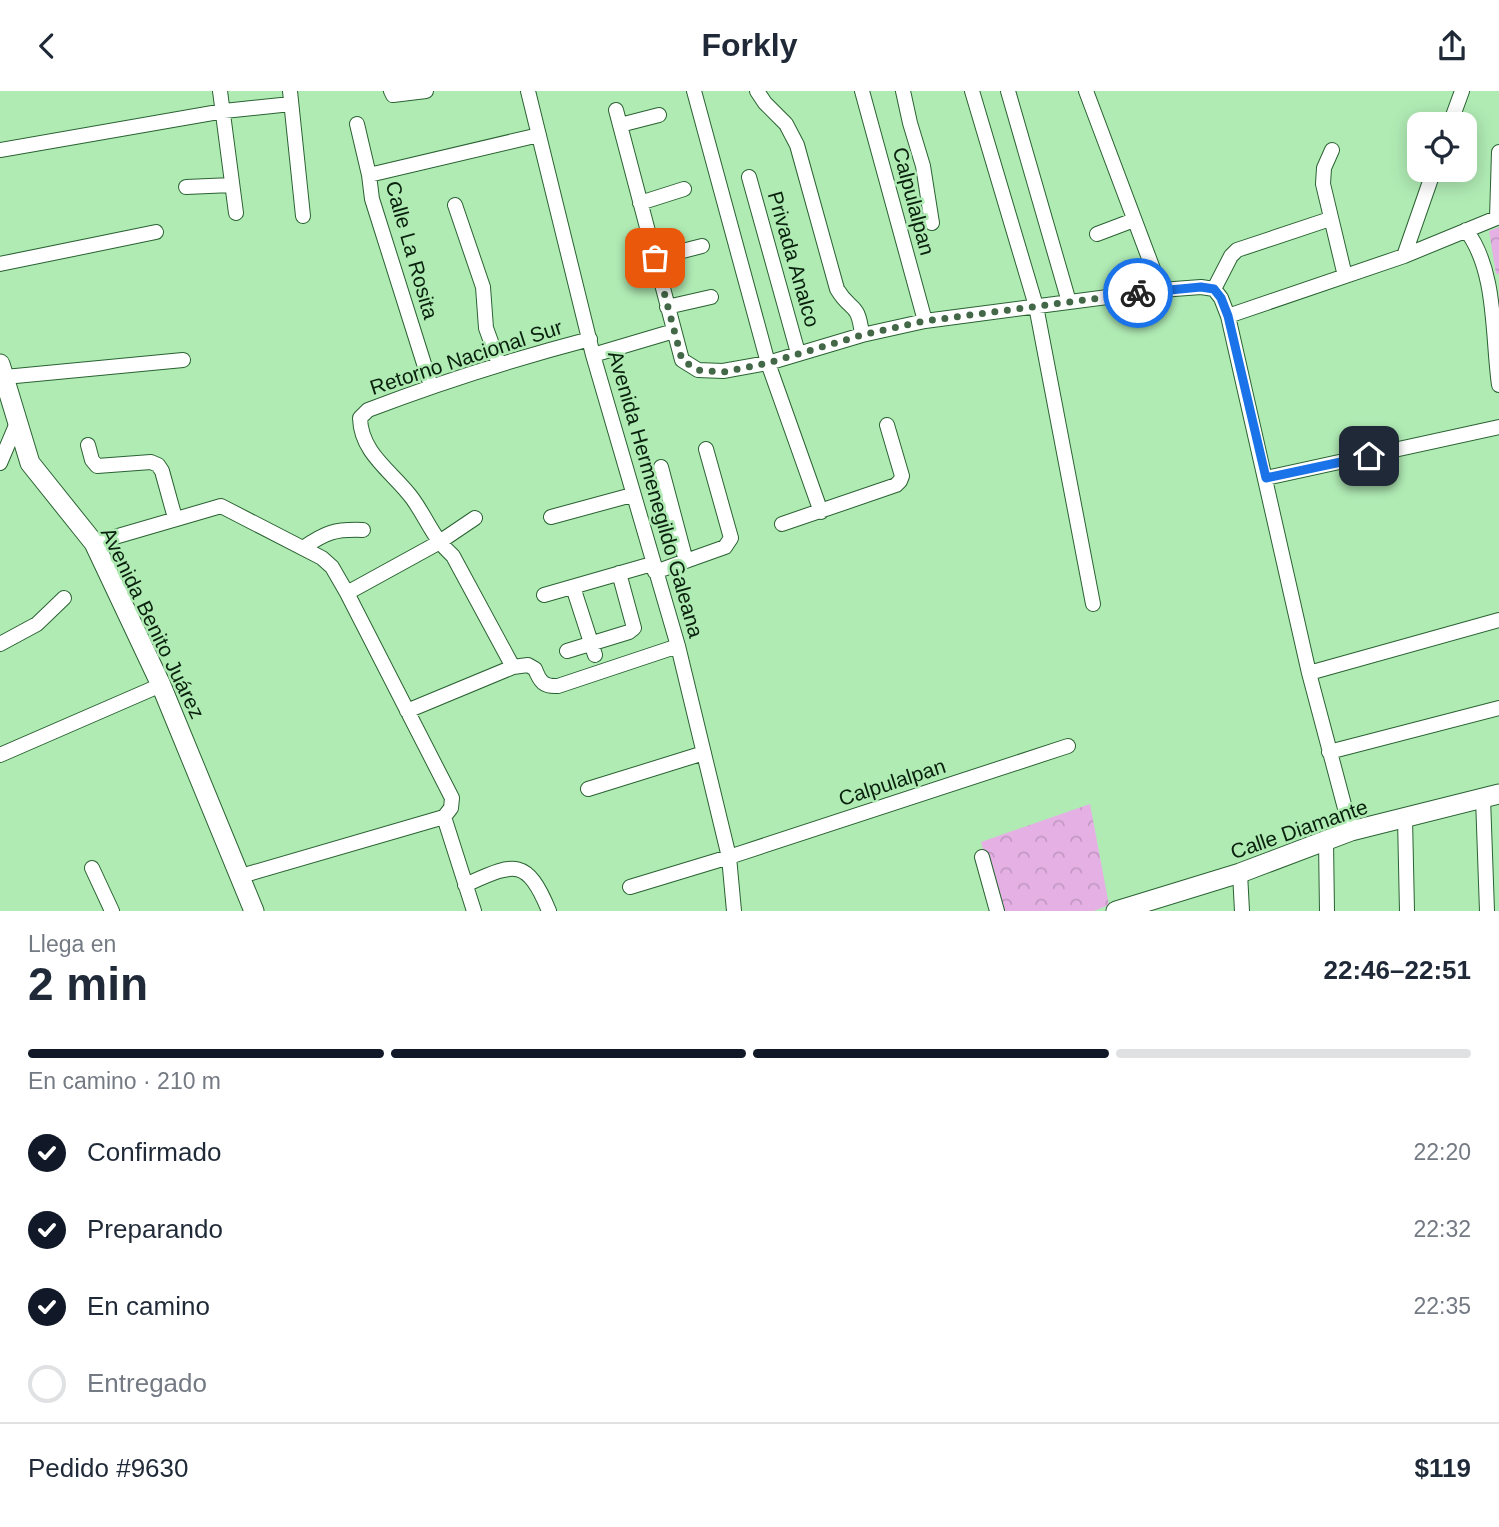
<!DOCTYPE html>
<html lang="es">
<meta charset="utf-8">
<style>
:root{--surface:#fff;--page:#f2f2f3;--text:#1f2937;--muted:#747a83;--line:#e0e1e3;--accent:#111827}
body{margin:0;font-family:Arial,sans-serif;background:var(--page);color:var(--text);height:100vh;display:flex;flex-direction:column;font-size:26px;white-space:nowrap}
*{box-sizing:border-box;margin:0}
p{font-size:23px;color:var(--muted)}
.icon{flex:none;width:38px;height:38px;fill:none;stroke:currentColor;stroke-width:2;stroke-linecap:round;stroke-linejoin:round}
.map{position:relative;height:820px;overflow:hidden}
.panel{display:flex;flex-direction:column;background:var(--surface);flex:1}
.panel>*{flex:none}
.tools{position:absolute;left:1407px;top:21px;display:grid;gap:14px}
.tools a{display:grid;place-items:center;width:70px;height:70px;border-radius:14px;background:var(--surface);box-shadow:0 4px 18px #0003;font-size:35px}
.pin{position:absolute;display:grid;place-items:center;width:60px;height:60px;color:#fff;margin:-30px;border-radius:14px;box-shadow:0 4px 10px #0006}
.courier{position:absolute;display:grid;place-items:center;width:70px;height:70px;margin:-35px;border:5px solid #1a73e8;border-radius:50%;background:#fff;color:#222;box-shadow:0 2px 9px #0007}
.headline em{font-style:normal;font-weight:600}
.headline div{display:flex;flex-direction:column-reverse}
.headline{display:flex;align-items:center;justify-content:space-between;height:119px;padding:0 28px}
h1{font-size:46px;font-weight:600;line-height:52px}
.bar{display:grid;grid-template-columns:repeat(4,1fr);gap:10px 7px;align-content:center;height:84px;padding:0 28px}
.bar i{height:9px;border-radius:5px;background:var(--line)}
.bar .selected{background:var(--accent)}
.bar p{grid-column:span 4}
.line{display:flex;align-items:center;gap:18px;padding:0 28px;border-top:2px solid var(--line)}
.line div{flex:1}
ol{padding:0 28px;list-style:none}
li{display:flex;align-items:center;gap:21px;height:77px}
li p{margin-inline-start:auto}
li .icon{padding:7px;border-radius:50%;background:var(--accent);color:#fff;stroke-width:4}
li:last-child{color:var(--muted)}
li i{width:38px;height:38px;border:4px solid var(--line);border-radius:50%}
header{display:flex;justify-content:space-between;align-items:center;height:91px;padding:0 28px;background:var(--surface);font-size:32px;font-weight:600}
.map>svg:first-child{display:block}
.park{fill:url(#park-crowns)}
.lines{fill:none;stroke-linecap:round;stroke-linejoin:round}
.street-casing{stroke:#2a6232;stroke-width:16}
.secondary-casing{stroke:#2a6232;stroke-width:21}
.street{stroke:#fff;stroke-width:14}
.secondary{stroke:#fff;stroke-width:19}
.done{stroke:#436847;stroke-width:7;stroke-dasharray:0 12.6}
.route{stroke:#1a73e8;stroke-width:9}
.labels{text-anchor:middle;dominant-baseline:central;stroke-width:5;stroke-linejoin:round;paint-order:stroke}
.street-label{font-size:21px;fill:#09210d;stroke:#b0ebb4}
</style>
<header><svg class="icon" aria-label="back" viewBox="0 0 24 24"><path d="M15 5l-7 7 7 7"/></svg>Forkly<svg class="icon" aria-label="share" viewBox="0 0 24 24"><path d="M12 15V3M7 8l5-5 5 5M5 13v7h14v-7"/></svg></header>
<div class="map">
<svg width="1499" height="820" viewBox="0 0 1499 820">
<defs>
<pattern id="park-crowns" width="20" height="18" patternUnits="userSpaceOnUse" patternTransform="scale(1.75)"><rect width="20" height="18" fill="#e5b1e5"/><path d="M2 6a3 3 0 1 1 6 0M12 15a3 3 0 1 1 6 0" fill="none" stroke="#c398c3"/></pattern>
</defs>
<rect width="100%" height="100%" fill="#b0ebb4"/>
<path class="park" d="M1499,136V183H1496L1489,140Z
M1090,713L1109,814L1094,820H999L981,751Z"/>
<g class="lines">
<g class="street-casing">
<path id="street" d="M220,0L236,122
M290,0L303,125
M391,0L393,4L426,0
M528,0L593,264L678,555L729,766L734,820
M694,0L768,272L821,421
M757,0L765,12L786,33L797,54L837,198C851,222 858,209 862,244
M862,0L925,230
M903,0L910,32L923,75L932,132
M972,0L1036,215L1093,513
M1008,0L1069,211
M1086,0L1161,199
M616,19L682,269L698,279L723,280L768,272L862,244L925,230L1161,199L1201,196L1214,198L1221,207L1228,225L1309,582L1351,740
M357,33L369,84L372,108L431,295
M1450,33L1462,0
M620,34L659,24
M0,59L224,20L291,13
M1332,59L1324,77L1323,93L1345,185
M369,84L539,44
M749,86L798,262
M186,96L232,94
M640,112L684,98
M455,114L483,196L486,237L499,273
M1497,127L1499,61
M1466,139C1497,180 1492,244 1499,294
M1097,143L1134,129
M1404,165L1434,79
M655,167L702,155
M0,173L156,141
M1214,198L1231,165L1237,159L1330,128
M667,216L711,206
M1228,225L1404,165L1499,126
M593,264L674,240
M5,286L183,269
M88,354L92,369L97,375L151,371L158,374L162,380L175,427
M0,372L17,332
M661,376L686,470
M1266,387L1499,336
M551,426L632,404
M782,433L896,394L900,390L902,385L887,334
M94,452L221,415L322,467L332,476L347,502L452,707L451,717L444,726
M303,457C326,441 335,438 363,439
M655,481L725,456L731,447L706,358
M573,496L595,564
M347,502L438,452L475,427
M544,504L652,473
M0,553L37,533L64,507
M567,560L629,541L634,537L619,482
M513,576L453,465C432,446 428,429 412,407C393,381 361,363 360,327L368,319C441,291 514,268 590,248
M1309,582L1499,529
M407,620L513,576L528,574L535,578C540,591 544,596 558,595L678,555
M1329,661L1499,617
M0,664L161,594
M588,698L704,662
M1483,707L1487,820
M444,726L474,820
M1405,727L1407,820
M1326,750L1327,820
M982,766L997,820
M92,777L112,820
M1240,782L1242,820
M241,785L444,726
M465,794C513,773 526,764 549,820
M630,796L729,766L1068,655"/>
</g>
<g class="secondary-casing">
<path id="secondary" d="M0,273L30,372L94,452L161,594L254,820
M1116,820L1240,782L1351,740L1499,703"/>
</g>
<use href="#street" class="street"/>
<use href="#secondary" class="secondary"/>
</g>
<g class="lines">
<path class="done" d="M655,167L682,269L698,279L723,281L768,272L862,244L925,230L1138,202"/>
<path class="route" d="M1138,202L1201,196L1214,198L1221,207L1228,225L1266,387L1369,365"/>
</g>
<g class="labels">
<g class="street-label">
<text transform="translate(914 110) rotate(75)">Calpulalpan</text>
<text transform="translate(412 159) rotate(74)">Calle La Rosita</text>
<text transform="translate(794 168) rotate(74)">Privada Analco</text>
<text transform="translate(466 266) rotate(-18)">Retorno Nacional Sur</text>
<text transform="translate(656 403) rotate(74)">Avenida Hermenegildo Galeana</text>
<text transform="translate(153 532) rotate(64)">Avenida Benito Juárez</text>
<text transform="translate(892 691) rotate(-18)">Calpulalpan</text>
<text transform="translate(1299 738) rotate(-19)">Calle Diamante</text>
</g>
</g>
</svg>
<div class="tools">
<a><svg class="icon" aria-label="locate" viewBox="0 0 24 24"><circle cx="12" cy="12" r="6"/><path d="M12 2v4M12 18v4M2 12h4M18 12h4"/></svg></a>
</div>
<div class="pin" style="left:655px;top:167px;background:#ea580c"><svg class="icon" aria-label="bag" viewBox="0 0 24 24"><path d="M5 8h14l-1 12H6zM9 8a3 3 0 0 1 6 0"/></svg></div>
<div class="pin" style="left:1369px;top:365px;background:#1f2937"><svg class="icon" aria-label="home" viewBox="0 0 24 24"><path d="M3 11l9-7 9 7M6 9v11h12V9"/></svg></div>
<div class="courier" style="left:1138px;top:202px"><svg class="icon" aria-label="bike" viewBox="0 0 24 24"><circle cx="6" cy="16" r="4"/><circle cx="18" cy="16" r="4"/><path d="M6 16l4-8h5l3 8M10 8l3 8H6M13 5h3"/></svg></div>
</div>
<section class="panel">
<div class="headline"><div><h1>2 min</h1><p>Llega en</p></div><em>22:46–22:51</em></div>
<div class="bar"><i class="selected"></i><i class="selected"></i><i class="selected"></i><i></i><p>En camino · 210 m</p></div>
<ol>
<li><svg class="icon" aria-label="check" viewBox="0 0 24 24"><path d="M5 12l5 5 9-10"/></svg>Confirmado<p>22:20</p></li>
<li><svg class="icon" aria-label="check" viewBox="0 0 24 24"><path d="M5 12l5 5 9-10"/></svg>Preparando<p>22:32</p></li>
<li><svg class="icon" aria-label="check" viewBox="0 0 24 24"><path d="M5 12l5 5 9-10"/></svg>En camino<p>22:35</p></li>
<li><i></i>Entregado</li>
</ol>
<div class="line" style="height:91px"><div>Pedido #9630</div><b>$119</b></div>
</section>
